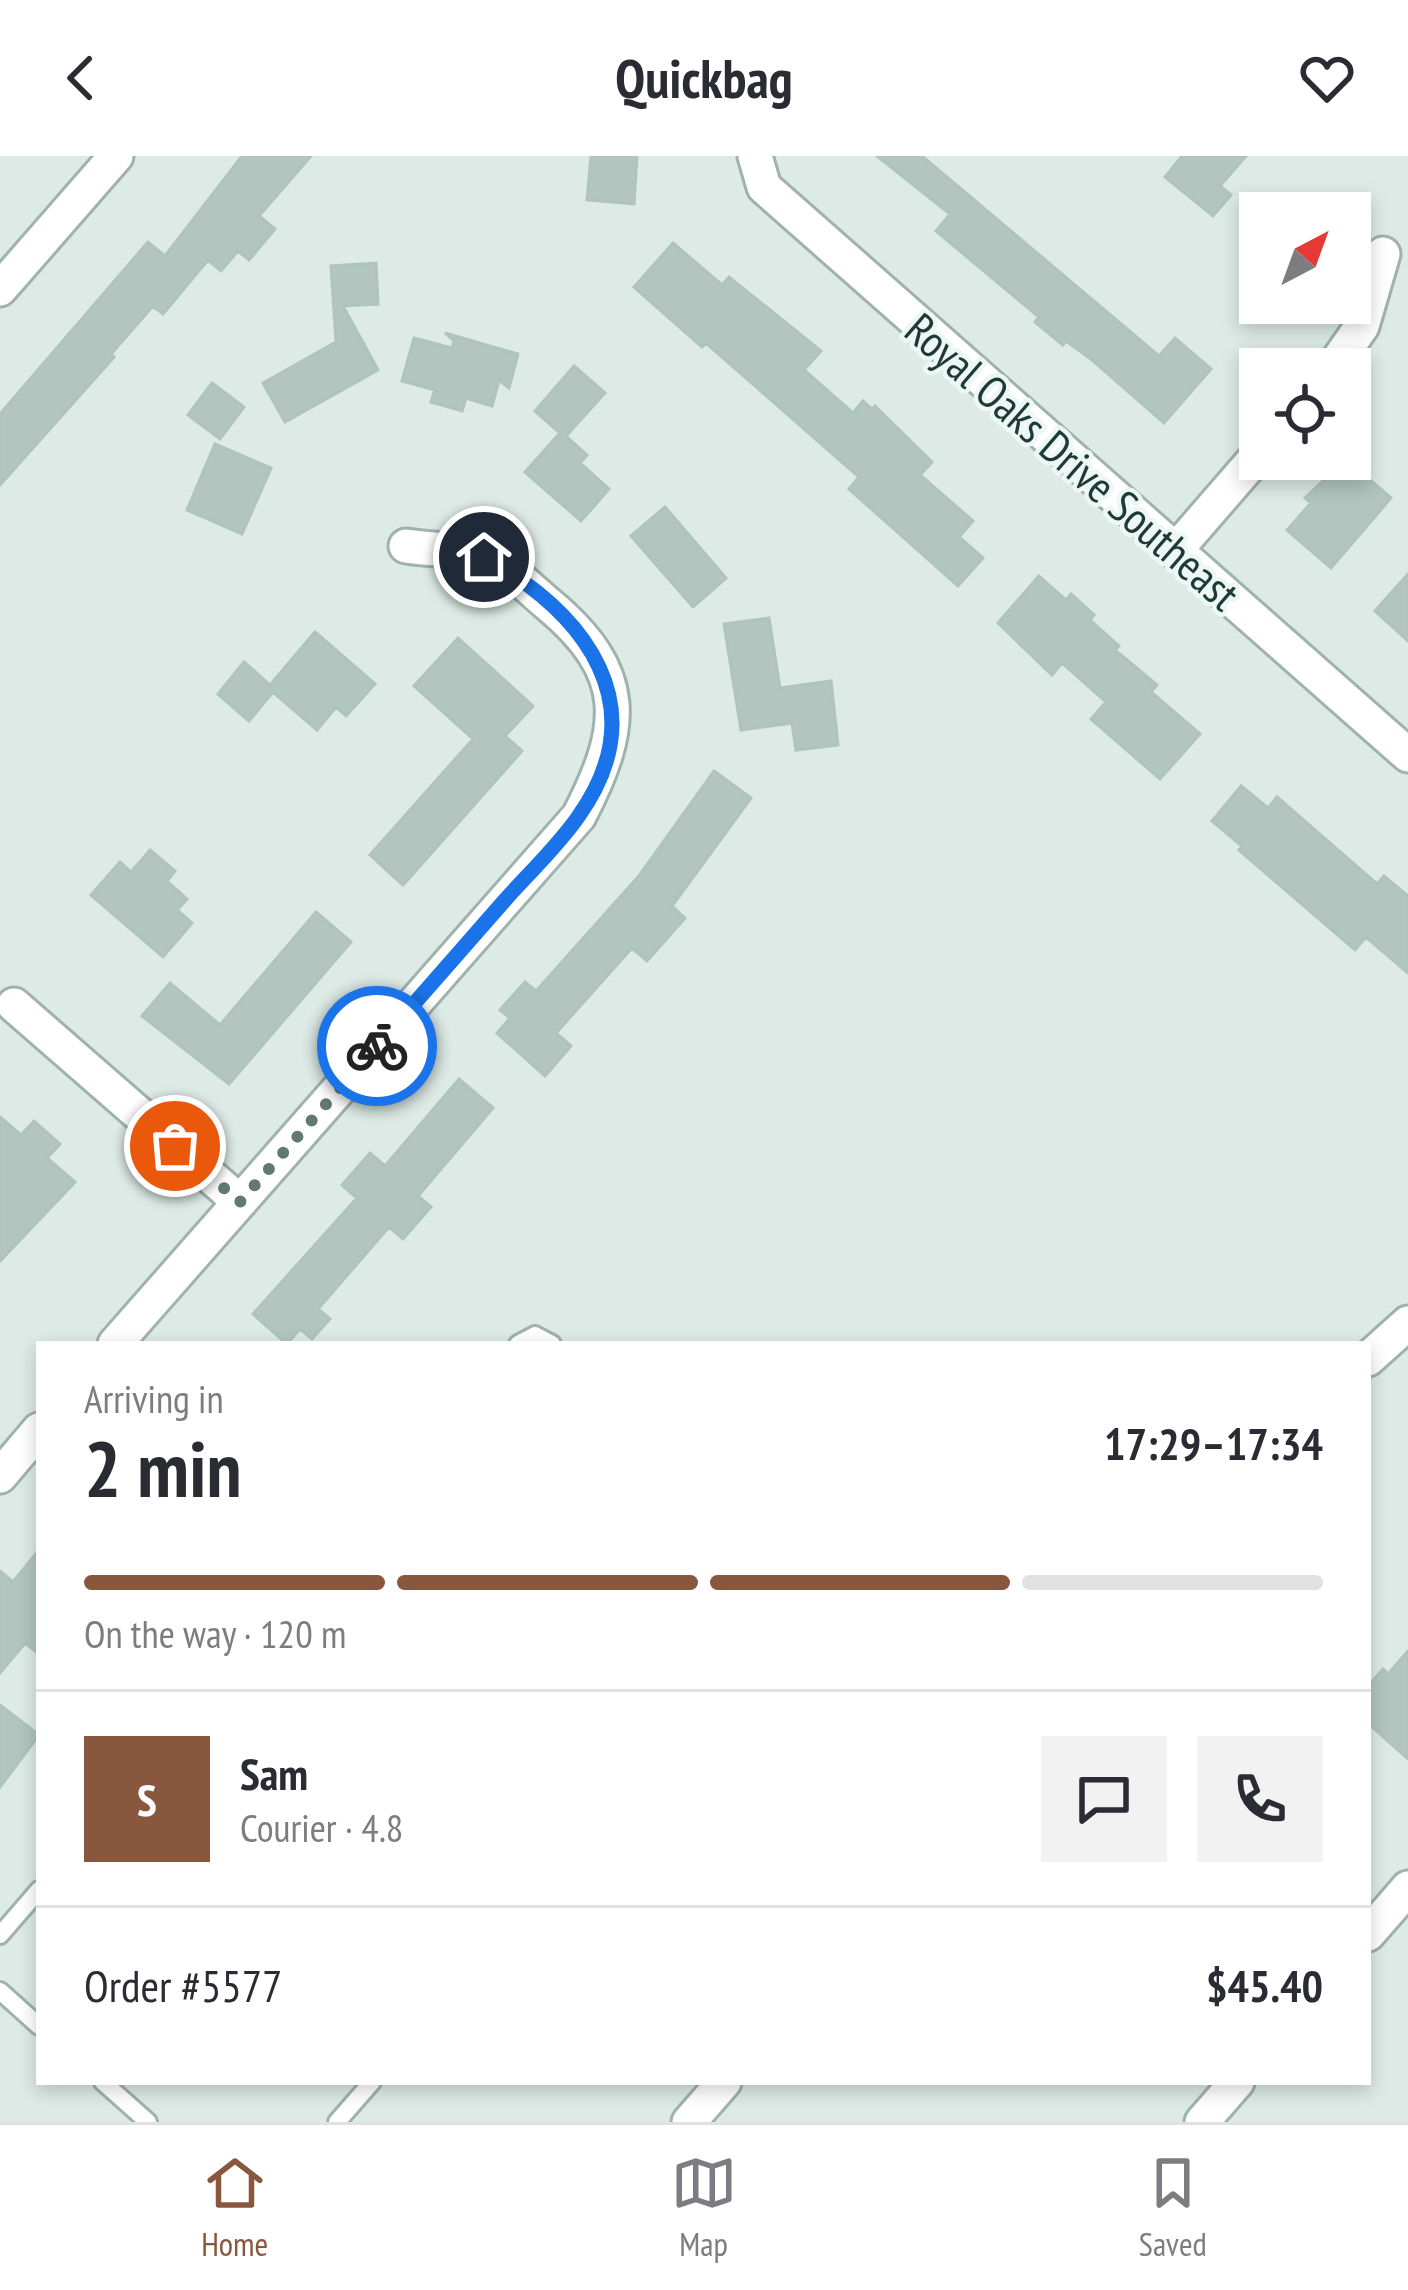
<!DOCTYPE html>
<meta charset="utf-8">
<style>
:root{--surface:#fff;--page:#f2f2f3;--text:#2b2b33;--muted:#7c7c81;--line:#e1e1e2;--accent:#88573e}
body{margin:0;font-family:"PT Sans Narrow",sans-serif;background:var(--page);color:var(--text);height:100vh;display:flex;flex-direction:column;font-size:45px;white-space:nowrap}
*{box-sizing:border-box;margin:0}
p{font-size:39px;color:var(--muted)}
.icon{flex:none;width:66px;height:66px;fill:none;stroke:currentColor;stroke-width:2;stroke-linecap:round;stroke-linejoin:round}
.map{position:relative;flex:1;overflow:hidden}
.drawer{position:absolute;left:36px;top:1185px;width:1335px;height:744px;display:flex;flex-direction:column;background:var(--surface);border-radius:0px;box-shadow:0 6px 18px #0003}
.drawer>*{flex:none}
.needle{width:78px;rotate:41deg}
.controls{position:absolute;left:1239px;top:36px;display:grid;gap:24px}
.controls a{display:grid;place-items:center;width:132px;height:132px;border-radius:0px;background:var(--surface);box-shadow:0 6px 18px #0003;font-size:60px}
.pin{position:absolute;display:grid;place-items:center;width:102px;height:102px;color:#fff;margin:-51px;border:6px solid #fff;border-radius:50%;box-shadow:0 3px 12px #0007}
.courier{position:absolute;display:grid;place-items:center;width:120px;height:120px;margin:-60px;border:9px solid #1a73e8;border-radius:50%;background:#fff;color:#222;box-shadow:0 3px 15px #0007}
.summary em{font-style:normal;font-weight:700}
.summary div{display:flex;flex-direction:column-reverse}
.summary{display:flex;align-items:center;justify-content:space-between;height:204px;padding:0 48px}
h1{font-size:78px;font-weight:700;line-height:90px}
.bar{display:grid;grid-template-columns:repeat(4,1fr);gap:18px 12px;align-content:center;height:144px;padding:0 48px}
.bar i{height:15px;border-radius:9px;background:var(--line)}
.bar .on{background:var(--accent)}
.bar p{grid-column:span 4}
.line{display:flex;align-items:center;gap:30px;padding:0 48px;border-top:3px solid var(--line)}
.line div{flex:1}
.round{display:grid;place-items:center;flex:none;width:126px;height:126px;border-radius:0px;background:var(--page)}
header{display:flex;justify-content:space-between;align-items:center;height:156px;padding:0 48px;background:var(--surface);font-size:54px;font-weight:700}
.tabs{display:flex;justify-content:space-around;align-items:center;height:168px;border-top:3px solid var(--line);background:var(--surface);font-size:33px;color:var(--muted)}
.tabs a{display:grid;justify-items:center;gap:6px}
.tabs .on{color:var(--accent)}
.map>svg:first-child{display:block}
.building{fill:#b2c5bf;stroke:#afc4be;stroke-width:3}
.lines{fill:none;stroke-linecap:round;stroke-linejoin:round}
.lane-casing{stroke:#a0b2ae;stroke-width:22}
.street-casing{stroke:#a0b2ae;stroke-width:39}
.lane{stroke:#fff;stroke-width:16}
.street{stroke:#fff;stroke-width:33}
.done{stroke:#617874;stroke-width:12;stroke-dasharray:0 21.6}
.route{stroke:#1a73e8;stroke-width:15}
.labels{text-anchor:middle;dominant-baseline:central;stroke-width:9;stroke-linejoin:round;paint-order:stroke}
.street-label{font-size:45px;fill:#1e3a36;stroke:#edf7f3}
</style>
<header><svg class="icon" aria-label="back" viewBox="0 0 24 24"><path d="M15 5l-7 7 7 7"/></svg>Quickbag<svg class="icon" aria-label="heart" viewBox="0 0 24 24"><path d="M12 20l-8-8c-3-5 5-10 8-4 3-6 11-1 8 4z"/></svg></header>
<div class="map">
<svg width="1408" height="1966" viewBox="0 0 1408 1966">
<rect width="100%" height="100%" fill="#ddeae6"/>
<path class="building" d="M242,0H311L259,60L275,73L249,104L238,95L221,115L208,104L163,158L153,150L111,198L114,201L0,329V258L148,86L165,100Z
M591,0H637L634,48L587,44Z
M877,0H922L1159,200L1175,182L1211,213L1164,267L1091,203L1066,185L1063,189L1035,166L1039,161L936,75L950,58Z
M1182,0H1246L1220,30L1231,39L1213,60L1165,21Z
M673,87L722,129L729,121L821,195L804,214L853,257L863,245L872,253L875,250L932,306L920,319L973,365L959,381L983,402L958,430L849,333L859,321L706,187L702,191L634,131Z
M376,107L378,148L343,150L378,214L285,266L263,227L336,186L331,110Z
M445,177L518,198L509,232L499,224L492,250L466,242L462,255L431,246L435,234L402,225L414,182L452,192L454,185Z
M574,210L605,237L566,280L587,299L580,307L609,333L581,365L525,316L560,277L535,255Z
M212,227L244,251L220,283L188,259Z
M215,288L271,312L242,378L187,354Z
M1346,303L1391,342L1331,412L1287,374L1311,347L1305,342Z
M665,351L726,422L693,451L631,380Z
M1408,418V485L1375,455Z
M1039,420L1066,444L1071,438L1094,459L1090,464L1119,490L1115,494L1157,529L1151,536L1200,578L1160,623L1091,563L1106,546L1062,507L1052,519L998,467Z
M769,462L780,532L831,525L838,589L796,594L792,567L741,574L724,468Z
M315,476L375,528L346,560L336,551L317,574L273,536L249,565L218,538L244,506L270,529Z
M458,482L533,550L505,580L522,595L403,729L370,699L473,583L414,530Z
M714,615L751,642L672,750L685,762L647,805L632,792L556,877L571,890L545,920L497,877L510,862L500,854L525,826L536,835L638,721Z
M1241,630L1268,652L1277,641L1377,728L1384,720L1408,740V817L1366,781L1355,794L1239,694L1242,690L1212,665Z
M150,694L175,715L167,725L187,743L177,754L192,767L163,801L91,739L120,706L131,716Z
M316,756L351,786L229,928L142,860L170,827L220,869Z
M459,923L493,952L418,1040L431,1051L403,1083L389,1071L318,1153L330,1163L312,1183L300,1173L287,1188L253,1158L357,1042L342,1029L370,997L385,1010Z
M0,961L21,979L34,965L60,988L47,1002L75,1026L0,1105Z
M39,1394V1498L25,1487L0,1517V1415L13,1426Z
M1408,1495V1603L1368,1567V1530L1383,1513L1388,1518Z
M0,1549L39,1579L0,1631Z"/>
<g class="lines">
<g class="lane-casing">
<path id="lane" d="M518,1188L535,1179L552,1188
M0,1779L39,1734
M0,1835L39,1870
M103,1926L148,1966
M337,1966L372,1926"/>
</g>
<g class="street-casing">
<path id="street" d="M755,0L764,31L1408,599
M0,133L116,0
M1332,213L1362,170L1383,98
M1175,395L1260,297
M14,849L240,1046
M115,1188L579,660C625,571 631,517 548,448C529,432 511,413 489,403C465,393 431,394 406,390
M1368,1203L1408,1167
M0,1320L39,1274
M1368,1778L1408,1732
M689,1966L724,1926
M1202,1966L1237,1926"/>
</g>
<use href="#lane" class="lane"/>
<use href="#street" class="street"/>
</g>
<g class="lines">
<path class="done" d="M175,990L240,1046L377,890"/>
<path class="route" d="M377,890C420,841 462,793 505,744C529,717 557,691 578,661C657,550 586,458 484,401"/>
</g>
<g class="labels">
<g class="street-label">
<text transform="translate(1073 305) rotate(41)">Royal Oaks Drive Southeast</text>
</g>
</g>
</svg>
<div class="controls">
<a><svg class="needle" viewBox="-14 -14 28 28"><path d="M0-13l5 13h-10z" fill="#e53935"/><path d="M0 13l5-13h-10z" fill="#7c7c81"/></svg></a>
<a><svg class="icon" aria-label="locate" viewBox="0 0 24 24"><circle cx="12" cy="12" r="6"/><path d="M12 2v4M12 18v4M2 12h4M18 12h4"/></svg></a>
</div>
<div class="pin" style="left:175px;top:990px;background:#ea580c"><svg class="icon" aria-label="bag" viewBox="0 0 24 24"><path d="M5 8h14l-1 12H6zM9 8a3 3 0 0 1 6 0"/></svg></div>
<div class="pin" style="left:484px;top:401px;background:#1f2937"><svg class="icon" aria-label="home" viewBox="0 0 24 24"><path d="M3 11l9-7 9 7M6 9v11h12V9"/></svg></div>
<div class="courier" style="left:377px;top:890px"><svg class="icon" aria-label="bike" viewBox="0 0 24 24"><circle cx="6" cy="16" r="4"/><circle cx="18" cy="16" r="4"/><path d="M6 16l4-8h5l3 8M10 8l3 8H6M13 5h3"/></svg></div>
<section class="drawer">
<div class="summary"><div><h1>2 min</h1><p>Arriving in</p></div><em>17:29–17:34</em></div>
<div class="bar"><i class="on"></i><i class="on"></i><i class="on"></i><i></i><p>On the way · 120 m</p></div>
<div class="line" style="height:216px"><b class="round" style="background:var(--accent);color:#fff">S</b><div><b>Sam</b><p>Courier · 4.8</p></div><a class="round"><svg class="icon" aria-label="chat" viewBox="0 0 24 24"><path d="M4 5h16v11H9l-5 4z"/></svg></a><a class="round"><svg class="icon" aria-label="phone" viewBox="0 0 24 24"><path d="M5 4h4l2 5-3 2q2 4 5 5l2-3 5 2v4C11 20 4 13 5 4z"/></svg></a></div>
<div class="line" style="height:156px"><div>Order #5577</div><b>$45.40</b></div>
</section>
</div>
<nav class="tabs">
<a class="on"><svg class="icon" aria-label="home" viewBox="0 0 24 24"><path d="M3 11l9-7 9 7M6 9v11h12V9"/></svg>Home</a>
<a><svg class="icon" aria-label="map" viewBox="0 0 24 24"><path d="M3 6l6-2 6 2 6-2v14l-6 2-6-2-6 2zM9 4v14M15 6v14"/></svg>Map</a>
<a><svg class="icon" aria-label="saved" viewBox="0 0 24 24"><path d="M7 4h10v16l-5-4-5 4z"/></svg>Saved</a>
</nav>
